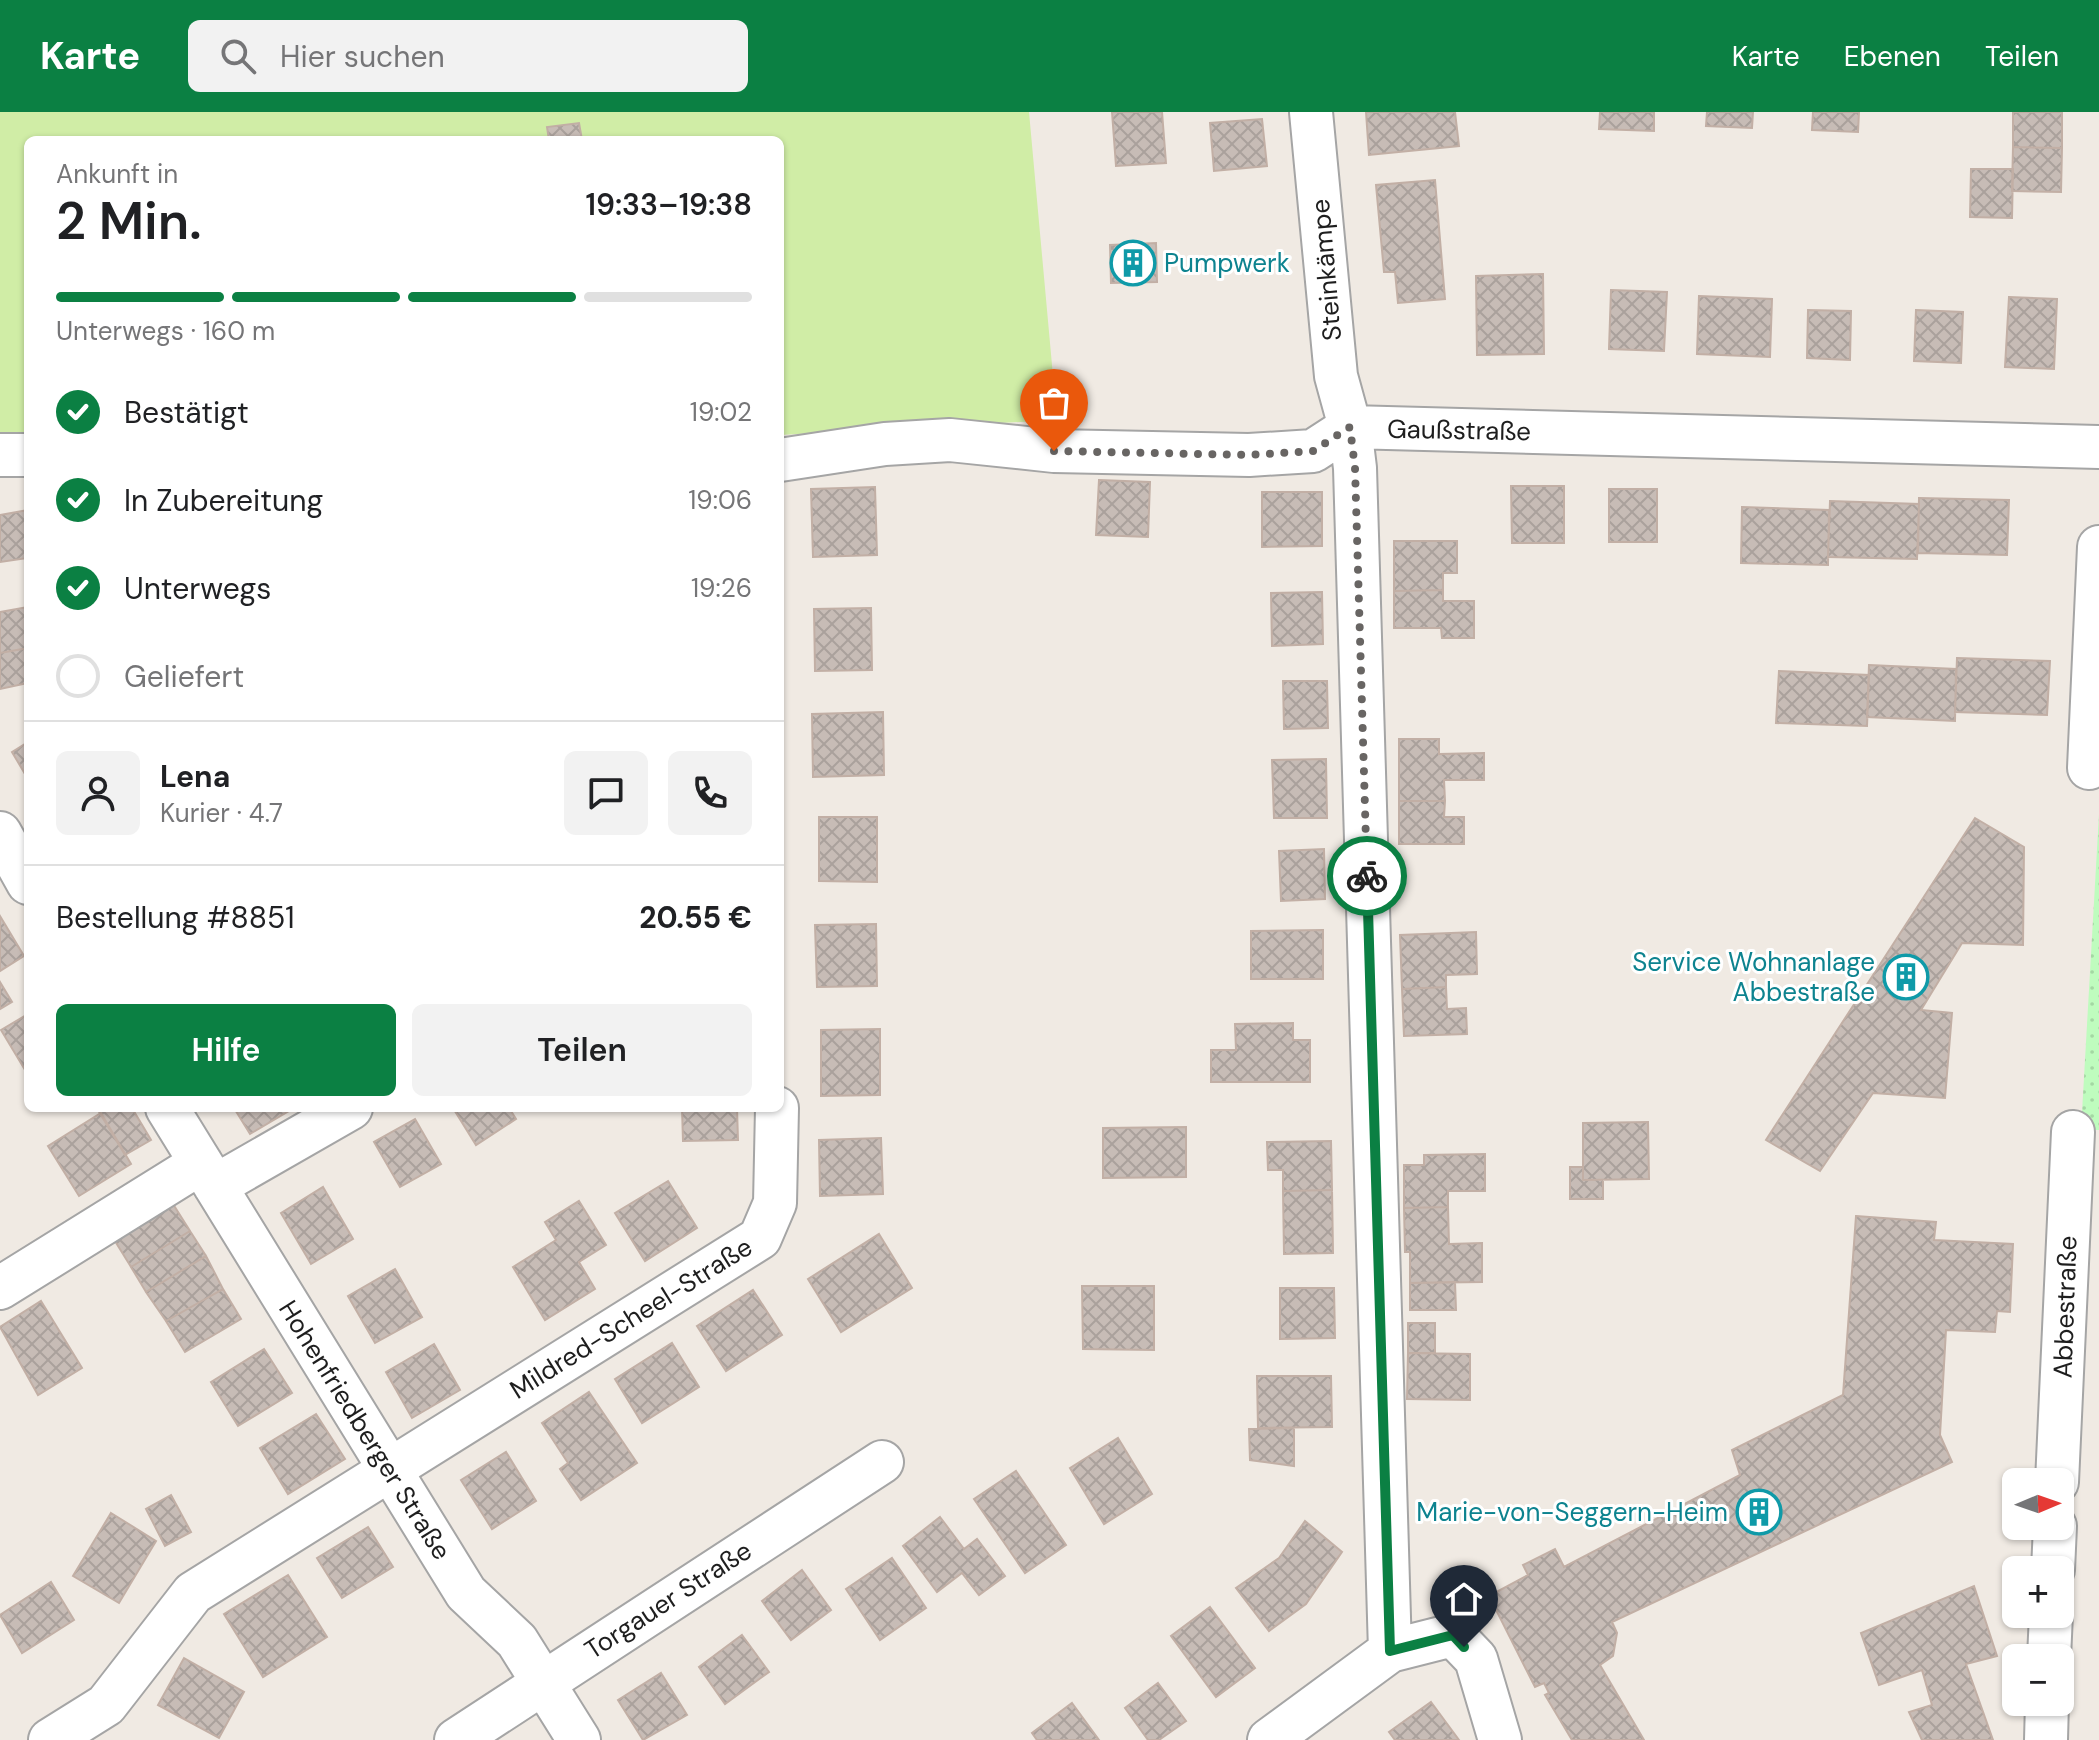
<!DOCTYPE html>
<html lang="de">
<meta charset="utf-8">
<style>
:root{--surface:#fff;--page:#f2f2f2;--text:#202124;--muted:#757577;--line:#e0e0e0;--accent:#0b8043}
body{margin:0;font-family:"DM Sans",sans-serif;background:var(--page);color:var(--text);height:100vh;display:flex;flex-direction:column;font-size:30px;white-space:nowrap}
*{box-sizing:border-box;margin:0}
p{font-size:26px;color:var(--muted)}
.icon{flex:none;width:44px;height:44px;fill:none;stroke:currentColor;stroke-width:2;stroke-linecap:round;stroke-linejoin:round}
.map{position:relative;flex:1;overflow:hidden}
.sheet{position:absolute;left:24px;top:24px;width:760px;height:976px;display:flex;flex-direction:column;background:var(--surface);border-radius:12px;box-shadow:0 2px 6px #0004}
.sheet>*{flex:none}
.needle{width:52px;rotate:88deg}
.fabs{position:absolute;left:2002px;top:1356px;display:grid;gap:16px}
.fabs a{display:grid;place-items:center;width:72px;height:72px;border-radius:12px;background:var(--surface);box-shadow:0 2px 6px #0004;font-size:40px}
.pin{position:absolute;display:grid;place-items:center;width:68px;height:68px;color:#fff;margin:-82px -34px;border-radius:50% 50% 50% 0;rotate:-45deg;box-shadow:0 0 8px #0007}
.pin .icon{rotate:45deg}
.courier{position:absolute;display:grid;place-items:center;width:80px;height:80px;margin:-40px;border:6px solid #0b8043;border-radius:50%;background:#fff;color:#222;box-shadow:0 2px 10px #0007}
.summary em{font-style:normal;font-weight:600}
.summary div{display:flex;flex-direction:column-reverse}
.summary{display:flex;align-items:center;justify-content:space-between;height:136px;padding:0 32px}
h1{font-size:52px;font-weight:600;line-height:60px}
.bar{display:grid;grid-template-columns:repeat(4,1fr);gap:12px 8px;align-content:center;height:96px;padding:0 32px}
.bar i{height:10px;border-radius:6px;background:var(--line)}
.bar .selected{background:var(--accent)}
.bar p{grid-column:span 4}
.line{display:flex;align-items:center;gap:20px;padding:0 32px;border-top:2px solid var(--line)}
.line div{flex:1}
.round{display:grid;place-items:center;flex:none;width:84px;height:84px;border-radius:12px;background:var(--page)}
ol{padding:0 32px;list-style:none}
li{display:flex;align-items:center;gap:24px;height:88px}
li p{margin-inline-start:auto}
li .icon{padding:8px;border-radius:50%;background:var(--accent);color:#fff;stroke-width:4}
li:last-child{color:var(--muted)}
li i{width:44px;height:44px;border:4px solid var(--line);border-radius:50%}
.action{display:flex;gap:16px;margin-top:auto;padding:16px 32px}
.action a{flex:1;height:92px;border-radius:12px;background:var(--accent);color:#fff;font-size:32px;font-weight:600;line-height:92px;text-align:center}
.action a+a{background:var(--page);color:var(--text)}
header{display:flex;align-items:center;gap:48px;box-sizing:border-box;height:112px;padding:0 40px;background:var(--accent);color:#fff}
header strong{font-size:38px}
nav{display:flex;gap:44px;margin-inline-start:auto;font-size:28px}
.search{width:560px;height:72px;background:var(--page);display:flex;align-items:center;gap:20px;box-sizing:border-box;padding:0 28px;border-radius:12px;color:var(--muted);font-size:30px}
.map>svg:first-child{display:block}
.park{fill:url(#park-dots)}
.garden{fill:#d0eda6}
.building{fill:url(#building-cross-hatch);stroke:#c2afa5;stroke-width:2}
.lines{fill:none;stroke-linecap:round;stroke-linejoin:round}
.minor-casing{stroke:#a5a5a5;stroke-width:46}
.minor{stroke:#fff;stroke-width:42}
.done{stroke:#686563;stroke-width:8;stroke-dasharray:0 14.4}
.route{stroke:#0b8043;stroke-width:10}
.labels{text-anchor:middle;dominant-baseline:central;stroke-width:6;stroke-linejoin:round;paint-order:stroke}
.culture-label{font-size:26px;fill:#0d838f;stroke:#fff;text-anchor:end}
.street-label{font-size:26px;fill:#1e1e1e;stroke:#fff}
</style>
<header>
<strong>Karte</strong>
<div class="search"><svg class="icon" aria-label="search" viewBox="0 0 24 24"><circle cx="10" cy="10" r="6"/><path d="M15 15l6 6"/></svg>Hier suchen</div>
<nav><a>Karte</a><a>Ebenen</a><a>Teilen</a></nav>
</header>
<div class="map">
<svg width="2099" height="1628" viewBox="0 0 2099 1628">
<defs>
<pattern id="park-dots" width="8" height="8" patternUnits="userSpaceOnUse" patternTransform="scale(2)"><rect width="8" height="8" fill="#bffcbe"/><path d="M2 2h.1M6 6h.1" fill="none" stroke="#a4d8a3" stroke-width="1.8" stroke-linecap="round"/></pattern>
<pattern id="building-cross-hatch" width="8" height="8" patternUnits="userSpaceOnUse" patternTransform="scale(2)"><rect width="8" height="8" fill="#c7bcb6"/><path d="M0 0l8 8M0 8l8-8" fill="none" stroke="#aaa19c"/></pattern>
</defs>
<rect width="100%" height="100%" fill="#f0eae3"/>
<path class="park" d="M2099,702V1018H2081Z"/>
<path class="garden" d="M0,0H1029L1057,308L780,323V28H28V361L0,363Z"/>
<path class="building" d="M1112,0H1162L1166,51L1116,54Z
M1366,0H1455L1459,34L1369,43Z
M1600,0H1654V19L1599,17Z
M1707,0H1753L1752,16L1706,14Z
M1813,0H1859L1858,20L1812,18Z
M2013,0H2062V36L2013,35Z
M1262,7L1267,54L1214,59L1210,11Z
M579,11L582,28H549L547,15Z
M2013,35L2062,36L2061,80L2012,79Z
M1971,57H2013L2012,106L1970,105Z
M1435,68L1445,187L1398,191L1395,160H1384L1376,73Z
M1156,131L1157,170L1111,171L1110,133Z
M1543,162L1544,242L1477,243L1476,164Z
M1611,178L1667,180L1664,239L1609,237Z
M1699,184L1772,187L1770,245L1697,242Z
M2009,185L2057,187L2054,257L2005,255Z
M1808,198L1851,199L1850,248L1807,246Z
M1916,198L1963,200L1961,251L1914,249Z
M1099,368L1150,370L1148,425L1096,423Z
M1511,374H1564V431H1512Z
M875,375L877,443L813,445L811,377Z
M1609,377H1657V430H1609Z
M1262,380H1322V434L1262,435Z
M1919,386L2009,388L2007,443L1918,441Z
M1830,389L1919,392L1917,447L1828,445Z
M1742,395L1829,398L1828,453L1741,451Z
M28,398V446L0,450V403Z
M1394,429H1457V461H1443V478L1394,479Z
M1443,478V489H1474V526H1442L1441,516H1394V479Z
M1322,480L1323,532L1272,534L1271,481Z
M28,495V536L0,541V500Z
M871,496L872,558L815,559L814,497Z
M28,536V571L0,577V541Z
M1957,546L2050,549L2047,603L1955,600Z
M1869,553L1956,557L1955,609L1867,605Z
M1779,559L1869,563L1867,614L1776,611Z
M1283,569H1327L1328,616L1284,617Z
M883,600L884,663L813,665L812,602Z
M1399,627H1439V642L1484,641V668H1444L1445,689H1399Z
M28,630V667L12,640Z
M1326,647L1327,706H1274L1272,648Z
M1399,689H1445L1444,705H1464V732H1399Z
M819,705H877V770L819,769Z
M1975,706L2024,735L2023,833L1962,831L1921,898L1952,901L1945,986L1873,981L1820,1059L1766,1028Z
M1324,737L1325,787L1281,789L1279,739Z
M0,804L24,844L0,859Z
M876,812L877,874L817,875L815,813Z
M1323,818V867H1251V819Z
M1476,820L1477,862L1446,863V875L1402,877L1400,823Z
M0,870L12,890L0,897Z
M1446,875L1447,897L1466,896L1467,922L1404,924L1402,877Z
M28,902V963L1,918Z
M1293,911V928H1310V970H1211V938H1236L1235,912Z
M880,917V983L821,984V918Z
M101,996H132L151,1028L125,1043L98,998Z
M234,996H287L289,999L250,1022Z
M453,996H509L516,1007L476,1033Z
M682,996H737L738,1028L683,1029Z
M101,1001L131,1052L79,1084L48,1034Z
M415,1007L441,1052L400,1075L374,1030Z
M1648,1010L1649,1067L1583,1068V1011Z
M1186,1015V1065L1103,1066V1016Z
M881,1026L883,1082L820,1084L819,1028Z
M1331,1029L1332,1078L1283,1079V1058H1268L1267,1030Z
M1485,1042V1079H1448V1095L1404,1096V1053H1424V1043Z
M1570,1055H1583V1068H1603V1087H1570Z
M668,1069L697,1116L645,1149L615,1101Z
M323,1075L353,1127L311,1152L281,1101Z
M1332,1078L1333,1141L1284,1142L1283,1079Z
M579,1089L606,1133L579,1150L595,1177L545,1208L513,1155L556,1128L545,1110Z
M173,1092L190,1119L131,1155L115,1129Z
M1448,1095L1449,1132L1482,1131V1170L1410,1171V1140H1405L1404,1096Z
M1856,1104L1936,1110L1934,1128L2013,1132L2010,1200L1997,1199L1995,1220L1946,1218L1940,1323L1952,1350L1612,1510L1617,1521L1613,1544L1600,1553L1644,1628H1572L1545,1583L1549,1581L1544,1571L1535,1575L1489,1484L1528,1463L1523,1453L1555,1437L1564,1455L1740,1363L1732,1338L1843,1283Z
M190,1119L206,1144L146,1180L131,1155Z
M879,1122L912,1176L841,1220L808,1167Z
M206,1144L223,1177L166,1209L146,1180Z
M395,1157L422,1205L375,1231L348,1184Z
M1455,1170L1456,1198H1410V1171Z
M1082,1174H1154V1238L1083,1237Z
M1280,1176H1334L1335,1226L1280,1227Z
M223,1177L241,1207L185,1240L166,1209Z
M753,1178L782,1223L726,1259L697,1214Z
M41,1189L82,1256L38,1283L0,1215Z
M1408,1211H1435V1241H1408Z
M672,1231L699,1275L642,1311L615,1267Z
M434,1232L460,1278L412,1306L386,1260Z
M264,1237L292,1281L238,1314L211,1270Z
M1408,1241L1470,1242V1288L1407,1287Z
M1257,1264H1331L1332,1315L1258,1316Z
M589,1280L637,1351L581,1388L560,1357L568,1351L542,1311Z
M316,1302L345,1347L288,1382L260,1336Z
M1294,1316V1354L1250,1348L1249,1317Z
M1118,1326L1152,1382L1104,1412L1070,1356Z
M506,1340L536,1389L492,1417L461,1368Z
M1016,1359L1066,1433L1025,1461L974,1387Z
M171,1383L191,1420L165,1434L146,1397Z
M111,1401L156,1429L119,1491L73,1464Z
M940,1405L964,1437L977,1427L1005,1464L979,1483L962,1461L937,1480L903,1434Z
M1305,1409L1342,1440L1306,1492L1269,1519L1236,1476L1279,1446Z
M368,1415L393,1455L342,1486L317,1446Z
M892,1446L926,1496L880,1528L846,1477Z
M802,1458L831,1498L791,1528L762,1489Z
M288,1463L327,1525L263,1565L224,1502Z
M51,1470L74,1508L22,1541L0,1503Z
M1974,1474L1997,1544L1966,1552L1993,1628H1922L1909,1600L1932,1593L1922,1558L1879,1573L1861,1521Z
M1210,1495L1255,1556L1216,1585L1171,1524Z
M742,1523L769,1560L725,1592L699,1555Z
M184,1546L244,1580L219,1626L158,1593Z
M661,1561L687,1603L643,1628L618,1588Z
M1158,1571L1186,1609L1159,1628H1148L1125,1596Z
M1431,1590L1459,1628H1395L1389,1620Z
M1072,1591L1099,1628H1037L1032,1621Z"/>
<g class="lines">
<g class="minor-casing">
<path id="minor" d="M1311,0L1336,264L1350,315L1355,356L1390,1539L1453,1523L1476,1547L1500,1628
M0,343H28
M780,348L885,332L950,328L1054,339L1249,343L1313,339L1350,315L2099,335
M2089,656L2099,435
M0,721L28,771
M167,996L466,1481L517,1529L579,1628
M215,1074L351,996
M0,1176L201,1051
M2057,1370L2073,1020
M2053,1458L2055,1414
M2049,1546L2051,1502
M50,1628L106,1593L193,1481L760,1126L775,1091L777,996
M456,1628L882,1350
M1269,1628L1390,1539
M2046,1628L2047,1590"/>
</g>
<use href="#minor" class="minor"/>
</g>
<g class="lines">
<path class="done" d="M1054,339L1249,343L1313,339L1350,315L1355,356L1367,764"/>
<path class="route" d="M1367,764L1390,1539L1453,1523L1464,1535"/>
</g>
<defs>
<g id="building-ring" transform="scale(2.3)"><circle r="9.5" fill="#fff" stroke="#0f9aa8" stroke-width="1.5"/><path d="M-4-6H4V6H1V3H-1V6H-4ZM-2.5-4.3h1.7v1.8h-1.7ZM.8-4.3h1.7v1.8H.8ZM-2.5-1h1.7V.8h-1.7ZM.8-1h1.7V.8H.8Z" fill="#0f9aa8"/></g>
</defs>
<g fill-rule="evenodd">
<use href="#building-ring" x="1133" y="151"/>
<use href="#building-ring" x="1906" y="865"/>
<use href="#building-ring" x="1759" y="1400"/>
</g>
<g class="labels">
<g class="culture-label">
<text x="1164" y="151" text-anchor="start">Pumpwerk</text>
<text x="1875" y="850">Service Wohnanlage<tspan x="1875" dy="30">Abbestraße</tspan></text>
<text x="1728" y="1400">Marie-von-Seggern-Heim</text>
</g>
<g class="street-label">
<text transform="translate(1326 158) rotate(-95)">Steinkämpe</text>
<text transform="translate(1459 318) rotate(1)">Gaußstraße</text>
<text transform="translate(2065 1195) rotate(-88)">Abbestraße</text>
<text transform="translate(631 1206) rotate(-32)">Mildred-Scheel-Straße</text>
<text transform="translate(365 1318) rotate(58)">Hohenfriedberger Straße</text>
<text transform="translate(668 1488) rotate(-33)">Torgauer Straße</text>
</g>
</g>
</svg>
<div class="fabs">
<a><svg class="needle" viewBox="-14 -14 28 28"><path d="M0-13l5 13h-10z" fill="#e53935"/><path d="M0 13l5-13h-10z" fill="#757577"/></svg></a>
<a>+</a>
<a>−</a>
</div>
<div class="pin" style="left:1054px;top:339px;background:#ea580c"><svg class="icon" aria-label="bag" viewBox="0 0 24 24"><path d="M5 8h14l-1 12H6zM9 8a3 3 0 0 1 6 0"/></svg></div>
<div class="pin" style="left:1464px;top:1535px;background:#1f2937"><svg class="icon" aria-label="home" viewBox="0 0 24 24"><path d="M3 11l9-7 9 7M6 9v11h12V9"/></svg></div>
<div class="courier" style="left:1367px;top:764px"><svg class="icon" aria-label="bike" viewBox="0 0 24 24"><circle cx="6" cy="16" r="4"/><circle cx="18" cy="16" r="4"/><path d="M6 16l4-8h5l3 8M10 8l3 8H6M13 5h3"/></svg></div>
<section class="sheet">
<div class="summary"><div><h1>2 Min.</h1><p>Ankunft in</p></div><em>19:33–19:38</em></div>
<div class="bar"><i class="selected"></i><i class="selected"></i><i class="selected"></i><i></i><p>Unterwegs · 160 m</p></div>
<ol>
<li><svg class="icon" aria-label="check" viewBox="0 0 24 24"><path d="M5 12l5 5 9-10"/></svg>Bestätigt<p>19:02</p></li>
<li><svg class="icon" aria-label="check" viewBox="0 0 24 24"><path d="M5 12l5 5 9-10"/></svg>In Zubereitung<p>19:06</p></li>
<li><svg class="icon" aria-label="check" viewBox="0 0 24 24"><path d="M5 12l5 5 9-10"/></svg>Unterwegs<p>19:26</p></li>
<li><i></i>Geliefert</li>
</ol>
<div class="line" style="height:144px"><a class="round"><svg class="icon" aria-label="person" viewBox="0 0 24 24"><circle cx="12" cy="8" r="4"/><path d="M4 21q1-7 8-7t8 7"/></svg></a><div><b>Lena</b><p>Kurier · 4.7</p></div><a class="round"><svg class="icon" aria-label="chat" viewBox="0 0 24 24"><path d="M4 5h16v11H9l-5 4z"/></svg></a><a class="round"><svg class="icon" aria-label="phone" viewBox="0 0 24 24"><path d="M5 4h4l2 5-3 2q2 4 5 5l2-3 5 2v4C11 20 4 13 5 4z"/></svg></a></div>
<div class="line" style="height:104px"><div>Bestellung #8851</div><b>20.55 €</b></div>
<div class="action"><a>Hilfe</a><a>Teilen</a></div>
</section>
</div>
